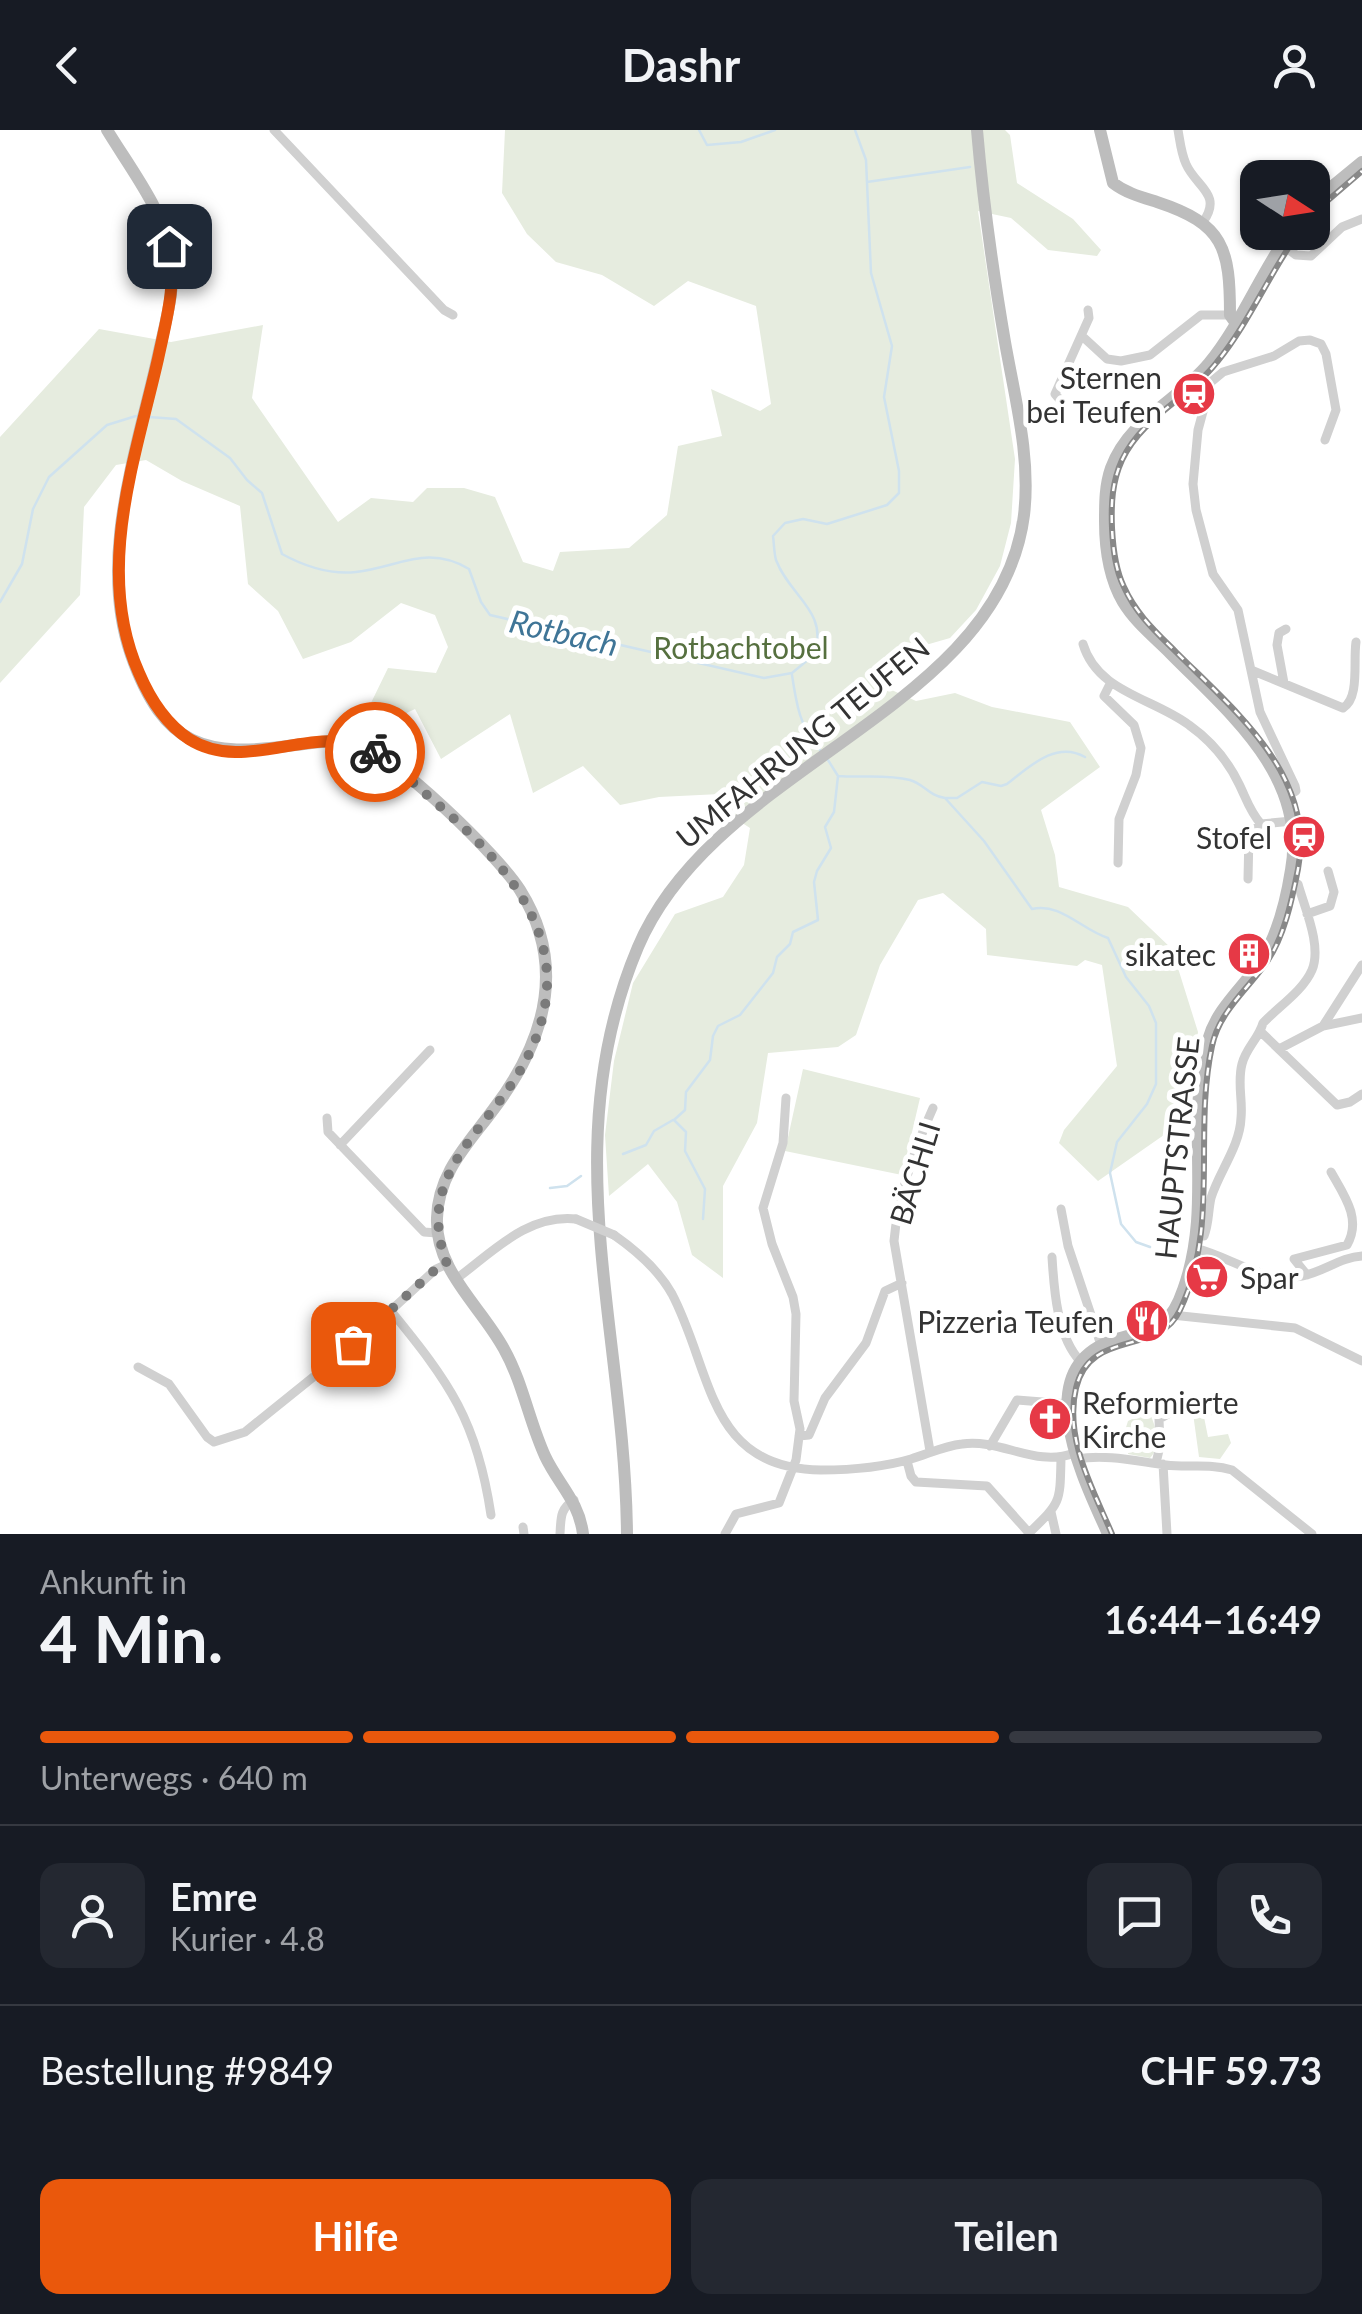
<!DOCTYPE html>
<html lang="de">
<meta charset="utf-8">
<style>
:root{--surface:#171b24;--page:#242831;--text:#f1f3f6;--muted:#9ea1a6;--line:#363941;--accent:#ea580c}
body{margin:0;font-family:Lato,sans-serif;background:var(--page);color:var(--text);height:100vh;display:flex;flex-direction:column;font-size:38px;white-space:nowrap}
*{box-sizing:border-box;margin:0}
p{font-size:32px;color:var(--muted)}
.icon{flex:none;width:55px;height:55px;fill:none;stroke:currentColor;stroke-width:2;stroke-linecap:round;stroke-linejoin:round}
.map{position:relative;height:1404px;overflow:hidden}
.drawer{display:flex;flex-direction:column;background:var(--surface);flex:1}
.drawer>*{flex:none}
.needle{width:65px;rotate:102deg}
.tools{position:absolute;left:1240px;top:30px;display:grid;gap:20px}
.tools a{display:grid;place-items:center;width:90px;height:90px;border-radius:20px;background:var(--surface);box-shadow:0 2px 8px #0004;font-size:50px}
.pin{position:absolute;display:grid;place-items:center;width:85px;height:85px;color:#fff;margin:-42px;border-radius:20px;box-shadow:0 5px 15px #0006}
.courier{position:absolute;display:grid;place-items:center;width:100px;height:100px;margin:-50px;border:8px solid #ea580c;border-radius:50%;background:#fff;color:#222;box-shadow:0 2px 12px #0007}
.summary em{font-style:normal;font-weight:700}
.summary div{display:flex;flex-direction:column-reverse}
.summary{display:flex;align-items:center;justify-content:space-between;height:170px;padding:0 40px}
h1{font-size:65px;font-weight:700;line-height:75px}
.bar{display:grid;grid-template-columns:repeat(4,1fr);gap:15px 10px;align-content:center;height:120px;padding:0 40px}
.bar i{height:12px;border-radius:8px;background:var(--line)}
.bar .on{background:var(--accent)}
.bar p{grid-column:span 4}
.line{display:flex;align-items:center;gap:25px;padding:0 40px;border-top:2px solid var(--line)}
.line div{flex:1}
.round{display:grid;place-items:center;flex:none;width:105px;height:105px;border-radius:20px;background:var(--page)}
.cta{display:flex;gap:20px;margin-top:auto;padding:20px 40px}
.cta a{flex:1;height:115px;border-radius:20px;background:var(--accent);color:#fff;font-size:40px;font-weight:700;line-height:115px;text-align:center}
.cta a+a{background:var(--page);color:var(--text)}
header{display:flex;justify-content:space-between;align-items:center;height:130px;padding:0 40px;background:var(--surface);font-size:45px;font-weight:700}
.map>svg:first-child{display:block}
.green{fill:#e6ecdf}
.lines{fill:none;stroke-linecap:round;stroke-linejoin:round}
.stream{stroke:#cfe2ee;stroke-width:2.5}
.street{stroke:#d0d0d0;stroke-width:9}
.secondary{stroke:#bdbdbd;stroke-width:12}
.rail-casing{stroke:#888;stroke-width:6}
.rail{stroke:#fff;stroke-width:2.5;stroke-dasharray:8;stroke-linecap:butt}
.street-bridge{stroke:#d0d0d0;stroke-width:9}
.done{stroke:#7a7a7a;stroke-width:10;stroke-dasharray:0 18}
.route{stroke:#ea580c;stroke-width:12}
.labels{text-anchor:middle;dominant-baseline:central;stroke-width:10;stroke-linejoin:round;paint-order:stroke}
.poi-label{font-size:30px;fill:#333;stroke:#fff;text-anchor:end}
.park-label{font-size:30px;fill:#56703f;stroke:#fff}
.street-label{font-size:30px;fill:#333;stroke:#fff}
.water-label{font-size:32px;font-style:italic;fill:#3f7597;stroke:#fff}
</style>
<header><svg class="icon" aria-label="back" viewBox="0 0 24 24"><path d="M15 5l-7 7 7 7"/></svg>Dashr<svg class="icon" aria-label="person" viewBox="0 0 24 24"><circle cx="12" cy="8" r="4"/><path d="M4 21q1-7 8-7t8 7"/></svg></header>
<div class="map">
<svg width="1362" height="1404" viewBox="0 0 1362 1404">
<rect width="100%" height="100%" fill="#fff"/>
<path class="green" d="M505,0H1005L1010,5L1017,53L1073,89L1101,120L1097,126L1048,120L1011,88L978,81L1015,329L1011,393L1000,436L976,480L950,508L905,521L885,557L916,571L955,563L992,577L1070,592L1100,637L1041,680L1055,725L1059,757L1128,777L1172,819L1198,902L1184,991L1098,1051L1059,1013L1064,1000L1117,936L1102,835L1085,830L1077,836L987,825L986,799L943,763L918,770L880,835L856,905L838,917L768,923L757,993L723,1056V1148L692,1125L677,1072L648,1034L609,1066L605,1005L614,931L633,853L675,784L723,767L744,735L750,698L727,683L720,664L659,667L620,675L583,636L533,663L510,584L441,629L415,579L388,592L370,575L388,538L436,543L448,517L435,485L401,473L351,512L303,529L278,481L248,454L240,376L182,351L146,330L116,335L84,377L80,465L0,553V307L99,199L171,212L263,195L252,268L338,392L371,368L413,372L427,358H464L495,367L523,432L553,441L560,422L629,418L667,385L678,316L722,306L711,259L760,281L771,274L756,176L688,151L654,176L602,145L556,132L527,104L502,63Z
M803,939L920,968L902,1045L785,1021Z
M1224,1263L1228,1281L1204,1287L1208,1307L1228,1304L1231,1313L1220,1329L1199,1327L1192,1276Z
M1149,1281C1155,1296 1163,1314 1150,1328L1128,1324V1311L1122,1310L1128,1291Z"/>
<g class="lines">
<path class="stream" d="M699,0L707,15L741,12L775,0
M867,52L970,37
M149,287L176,289L230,328L247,350L262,363L282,424C304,436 329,445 356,442C399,437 427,414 469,439L481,472L490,485L764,548L792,543L815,524C828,480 790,467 776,430C774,423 774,413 773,406L785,393L803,389L827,394L887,375L899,363V341L884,267L892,216L871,143L866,30L855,0
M0,472L22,434L33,379L49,347L107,295L136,286
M792,545C796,572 800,599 820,620
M828,630L838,646C863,648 886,644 910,650C924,654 929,666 945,668L984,711L1032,779C1060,772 1082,800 1108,808L1126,847L1149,876L1156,893V954L1147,974L1117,1012L1110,1043L1121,1094L1136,1112L1150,1117
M945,668H957L982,652L1001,656L1007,654C1029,637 1056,610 1085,627
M623,1024L646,1015L654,1001L673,990
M550,1058L567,1056L581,1046
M703,1089L705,1059L685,1021L686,1002L674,990L685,980L686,962L710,930L713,906L718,896L740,885L773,843L777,827L790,814L793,802L818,790L814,752L817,741L831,718L825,697L834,682L838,646"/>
<path class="street" d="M274,0L444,180L453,185
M1178,0C1180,11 1181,23 1186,34C1196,57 1223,64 1203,92
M1281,114L1296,125L1311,126L1342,97L1362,89
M1082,206L1107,229L1121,231L1150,225L1201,185H1230
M1211,252L1198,300L1193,354L1196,380L1213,444L1238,480L1260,582L1295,656L1296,661L1285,667
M1211,252L1223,242L1274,226L1299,211L1310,210L1321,214L1326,224L1336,280L1325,310
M1061,271L1055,264L1089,188L1088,180
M1083,514C1097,562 1153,568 1189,595C1210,610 1228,631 1239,654C1246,668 1250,682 1261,694L1292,691
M1251,540L1343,578C1360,568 1353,532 1356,512
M1284,553L1277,515L1279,503L1286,499
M1110,554L1104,566L1134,595L1141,618L1136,645L1119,689L1118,733
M1248,749L1249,703L1261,694
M1307,784L1330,776L1334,762L1328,741
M1323,896L1362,835
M1261,902L1337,975L1350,972L1362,964
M1279,919L1323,896L1362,888
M327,988L328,1002L424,1102L437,1103
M340,1015L430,920
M1061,1079L1068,1116L1101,1215
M614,1105C637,1121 658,1139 672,1164C713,1242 707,1339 821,1340C849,1340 884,1337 911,1329C928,1324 944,1316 962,1314C1000,1308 1036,1338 1074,1323
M1197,1106H1204C1209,1094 1208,1081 1211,1068C1219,1042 1240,1016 1241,988C1243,970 1237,953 1242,934C1246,918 1259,908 1263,893C1278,877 1303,861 1312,840C1322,816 1305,779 1298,754L1289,750
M1194,1118C1232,1127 1260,1153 1302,1146C1323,1142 1341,1127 1362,1126
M1052,1127C1054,1160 1057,1207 1081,1232
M1307,1145L1294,1129L1347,1115C1362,1089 1344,1065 1331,1042
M456,1149C493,1122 527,1084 576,1089
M391,1181C450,1253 477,1291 491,1385
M1172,1185L1295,1198L1362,1231
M138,1237L169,1254L207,1307L214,1312L245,1302L353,1215L436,1139L447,1134
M799,1306L809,1305L825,1268L866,1213L885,1161L902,1153
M990,1316L1017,1270L1068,1274
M930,1321L894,1111C898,1064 914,1020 933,978
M1076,1329C1108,1324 1135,1331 1166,1335C1188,1338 1210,1333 1232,1340L1312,1404
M907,1331L911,1346L916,1352L987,1356L1030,1404
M1156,1333L1160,1316L1159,1289L1177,1279
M1163,1334L1167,1404
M1051,1382L1056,1404
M523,1397L524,1404
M560,1404C561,1387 560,1379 574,1370
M725,1404L736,1384L779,1373L796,1330L800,1299L794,1271L796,1184L793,1167L772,1114L763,1078L783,1013L786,968
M1028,1404C1061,1372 1060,1374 1061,1328"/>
<path class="secondary" d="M107,0C130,38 164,81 171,125C176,157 166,190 159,221C138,318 97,427 131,525C164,618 206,628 295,615C315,613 336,608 357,614C394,624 498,725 520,760C568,837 544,913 493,980C468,1014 438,1043 437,1088C435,1141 481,1176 504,1219C523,1253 529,1291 545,1326C558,1354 579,1371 583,1404
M1100,0L1113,53C1126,63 1141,67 1157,72C1224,94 1230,118 1230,185L1235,192
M1312,73L1362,32
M627,1404C625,1201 554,1015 638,817C715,634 999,582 1024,385C1031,327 1015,269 1005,212C993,142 983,71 977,0
M1108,1404C1084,1350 1027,1239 1114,1210C1151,1198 1169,1202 1183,1160C1214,1075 1184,991 1208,910C1216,880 1241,859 1259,834C1277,807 1286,772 1291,740C1308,646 1229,583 1170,523C1154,507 1135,492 1123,472C1109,448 1105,419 1105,391C1105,373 1105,355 1111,338C1129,289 1178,271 1209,233C1241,194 1260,144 1290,102"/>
<g class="rail-casing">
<path id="rail" d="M1312,84L1362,41
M1112,1404C1093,1359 1064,1309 1076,1258C1090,1198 1158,1227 1180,1180C1220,1096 1193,1004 1212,916C1219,882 1247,860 1266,833C1284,808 1292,770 1298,739C1316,646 1235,581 1176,522C1156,502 1136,484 1124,457C1115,439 1113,418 1112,398C1111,374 1112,352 1122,330C1142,287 1189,268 1217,232C1249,193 1269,144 1299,102"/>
</g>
<use href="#rail" class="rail"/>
<path class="street-bridge" d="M576,1089L614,1105"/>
</g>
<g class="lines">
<path class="done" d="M353,1214L436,1139L447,1134C412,1041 492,1000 528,926C582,818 512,738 434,671C415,655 396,636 375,622"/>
<path class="route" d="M169,116C177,154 166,191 158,229C135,330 94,442 139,543C150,569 165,593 189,609C247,646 317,589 375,622"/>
</g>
<defs>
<g id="station-disc" transform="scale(2.25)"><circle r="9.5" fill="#e63946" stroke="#fff"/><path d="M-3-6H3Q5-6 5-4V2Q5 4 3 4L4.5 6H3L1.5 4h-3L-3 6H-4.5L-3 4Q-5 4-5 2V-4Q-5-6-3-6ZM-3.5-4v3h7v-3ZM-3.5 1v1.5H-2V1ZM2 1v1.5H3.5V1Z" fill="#fff"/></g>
<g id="building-disc" transform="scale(2.25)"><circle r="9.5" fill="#e63946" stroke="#fff"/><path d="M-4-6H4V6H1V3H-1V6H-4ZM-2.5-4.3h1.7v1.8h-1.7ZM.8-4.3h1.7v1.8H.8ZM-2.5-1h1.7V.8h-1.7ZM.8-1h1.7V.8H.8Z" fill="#fff"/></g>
<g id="supermarket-disc" transform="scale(2.25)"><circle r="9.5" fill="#e63946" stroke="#fff"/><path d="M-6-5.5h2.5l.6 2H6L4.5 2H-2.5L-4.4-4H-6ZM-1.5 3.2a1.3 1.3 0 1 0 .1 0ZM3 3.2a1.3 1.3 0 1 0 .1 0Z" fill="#fff"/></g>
<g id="restaurant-disc" transform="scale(2.25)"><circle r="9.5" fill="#e63946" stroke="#fff"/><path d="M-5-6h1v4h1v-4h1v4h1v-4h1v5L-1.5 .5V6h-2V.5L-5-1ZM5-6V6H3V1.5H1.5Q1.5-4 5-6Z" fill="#fff"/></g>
<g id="church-disc" transform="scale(2.25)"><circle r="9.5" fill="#e63946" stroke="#fff"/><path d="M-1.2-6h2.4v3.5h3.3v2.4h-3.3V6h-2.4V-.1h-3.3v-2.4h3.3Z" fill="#fff"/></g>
</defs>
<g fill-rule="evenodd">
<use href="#station-disc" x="1194" y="264"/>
<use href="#station-disc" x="1304" y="707"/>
<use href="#building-disc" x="1249" y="824"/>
<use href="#supermarket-disc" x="1207" y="1147"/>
<use href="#restaurant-disc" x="1147" y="1191"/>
<use href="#church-disc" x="1050" y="1289"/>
</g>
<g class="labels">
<g class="poi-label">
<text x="1162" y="247">Sternen<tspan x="1162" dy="34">bei Teufen</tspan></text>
<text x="1272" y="707">Stofel</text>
<text x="1216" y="824">sikatec</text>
<text x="1240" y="1147" text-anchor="start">Spar</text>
<text x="1114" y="1191">Pizzeria Teufen</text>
<text x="1082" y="1272" text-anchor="start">Reformierte<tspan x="1082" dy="34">Kirche</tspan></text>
</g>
<g class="park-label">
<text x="741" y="517">Rotbachtobel</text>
</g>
<g class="street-label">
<text transform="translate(802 612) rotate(-39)">UMFAHRUNG TEUFEN</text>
<text transform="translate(1176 1018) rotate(-84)">HAUPTSTRASSE</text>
<text transform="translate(914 1043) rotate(-73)">BÄCHLI</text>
</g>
<g class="water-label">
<text transform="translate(564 502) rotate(13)">Rotbach</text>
</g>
</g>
</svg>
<div class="tools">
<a><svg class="needle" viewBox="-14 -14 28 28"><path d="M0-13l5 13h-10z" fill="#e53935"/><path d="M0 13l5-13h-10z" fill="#9ea1a6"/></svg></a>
</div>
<div class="pin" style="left:353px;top:1214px;background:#ea580c"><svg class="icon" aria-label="bag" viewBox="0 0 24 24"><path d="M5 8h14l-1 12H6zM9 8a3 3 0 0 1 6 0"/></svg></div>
<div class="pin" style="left:169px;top:116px;background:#1f2937"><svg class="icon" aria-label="home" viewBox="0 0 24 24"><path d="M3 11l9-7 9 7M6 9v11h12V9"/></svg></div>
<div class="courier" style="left:375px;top:622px"><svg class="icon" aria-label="bike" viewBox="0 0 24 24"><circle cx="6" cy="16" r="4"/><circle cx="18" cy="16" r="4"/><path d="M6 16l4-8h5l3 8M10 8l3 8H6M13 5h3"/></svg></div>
</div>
<section class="drawer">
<div class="summary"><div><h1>4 Min.</h1><p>Ankunft in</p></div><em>16:44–16:49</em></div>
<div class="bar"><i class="on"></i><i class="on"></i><i class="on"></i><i></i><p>Unterwegs · 640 m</p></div>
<div class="line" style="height:180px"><a class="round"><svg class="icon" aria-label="person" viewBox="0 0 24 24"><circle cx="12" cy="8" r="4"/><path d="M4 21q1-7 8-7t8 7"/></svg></a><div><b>Emre</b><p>Kurier · 4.8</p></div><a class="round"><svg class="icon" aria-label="chat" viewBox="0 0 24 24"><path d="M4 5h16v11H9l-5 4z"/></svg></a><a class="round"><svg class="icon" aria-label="phone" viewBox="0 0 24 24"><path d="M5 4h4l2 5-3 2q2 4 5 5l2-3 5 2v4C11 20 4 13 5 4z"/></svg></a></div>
<div class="line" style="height:130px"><div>Bestellung #9849</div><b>CHF 59.73</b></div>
<div class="cta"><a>Hilfe</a><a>Teilen</a></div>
</section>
